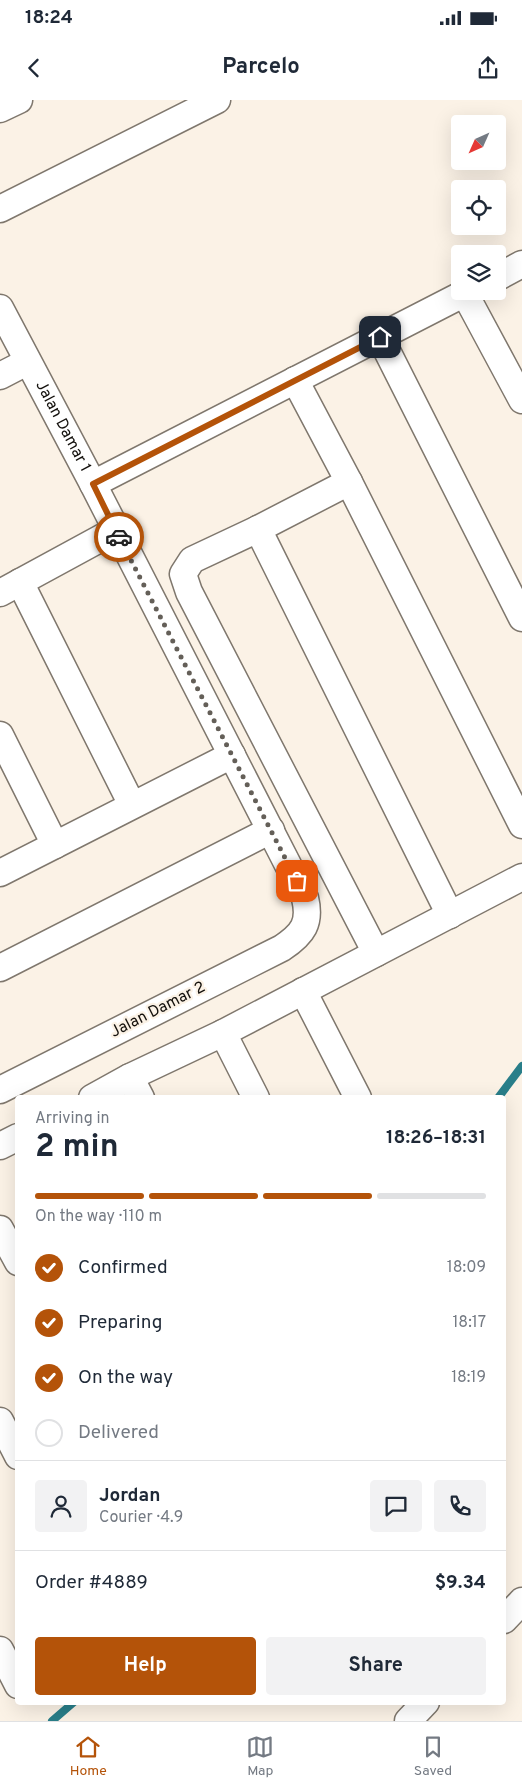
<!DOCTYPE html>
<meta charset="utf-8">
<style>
:root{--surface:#fff;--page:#f2f2f3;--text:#1f2937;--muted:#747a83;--line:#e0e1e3;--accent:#b45309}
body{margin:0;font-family:Overpass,sans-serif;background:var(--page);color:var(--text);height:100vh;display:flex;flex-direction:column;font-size:19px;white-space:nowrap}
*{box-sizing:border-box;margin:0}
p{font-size:16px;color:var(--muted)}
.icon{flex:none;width:28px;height:28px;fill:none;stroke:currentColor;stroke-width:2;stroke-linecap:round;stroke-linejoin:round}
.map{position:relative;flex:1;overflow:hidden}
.side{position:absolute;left:15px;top:995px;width:491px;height:610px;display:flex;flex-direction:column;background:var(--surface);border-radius:5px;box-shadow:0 5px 20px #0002}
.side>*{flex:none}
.needle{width:32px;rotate:225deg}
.tools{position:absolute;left:451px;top:15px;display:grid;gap:10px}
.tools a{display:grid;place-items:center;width:55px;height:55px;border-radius:5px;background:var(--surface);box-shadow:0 5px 20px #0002;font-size:25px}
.pin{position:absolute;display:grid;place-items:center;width:42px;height:42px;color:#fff;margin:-21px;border-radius:10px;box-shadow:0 2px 8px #0006}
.courier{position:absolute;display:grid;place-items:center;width:50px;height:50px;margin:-25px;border:4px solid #b45309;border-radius:50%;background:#fff;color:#222;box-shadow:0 1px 6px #0007}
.overview em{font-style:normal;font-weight:700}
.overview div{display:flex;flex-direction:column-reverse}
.overview{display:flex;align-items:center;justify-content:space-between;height:85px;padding:0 20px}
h1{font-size:32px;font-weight:700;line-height:38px}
.bar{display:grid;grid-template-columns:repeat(4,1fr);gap:8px 5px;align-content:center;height:60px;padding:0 20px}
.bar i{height:6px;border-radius:4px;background:var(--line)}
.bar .on{background:var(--accent)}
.bar p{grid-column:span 4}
.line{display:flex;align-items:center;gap:12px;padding:0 20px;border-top:1px solid var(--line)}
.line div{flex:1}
.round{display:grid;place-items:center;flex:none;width:52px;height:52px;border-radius:5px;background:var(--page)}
ol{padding:0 20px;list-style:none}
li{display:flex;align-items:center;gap:15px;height:55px}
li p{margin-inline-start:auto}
li .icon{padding:5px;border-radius:50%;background:var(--accent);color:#fff;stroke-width:4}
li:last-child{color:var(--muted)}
li i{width:28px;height:28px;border:2px solid var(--line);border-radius:50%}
.button{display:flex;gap:10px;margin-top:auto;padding:10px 20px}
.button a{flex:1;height:58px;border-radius:5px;background:var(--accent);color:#fff;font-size:20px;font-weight:700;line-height:58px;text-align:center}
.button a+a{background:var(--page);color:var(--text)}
.status{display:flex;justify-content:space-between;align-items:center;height:35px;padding:0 25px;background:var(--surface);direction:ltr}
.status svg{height:14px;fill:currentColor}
header{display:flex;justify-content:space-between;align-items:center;height:65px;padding:0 20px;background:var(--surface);font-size:22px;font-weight:700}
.tabs{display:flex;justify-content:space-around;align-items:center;height:70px;border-top:1px solid var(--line);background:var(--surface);font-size:14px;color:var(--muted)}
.tabs a{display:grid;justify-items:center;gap:2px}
.tabs .on{color:var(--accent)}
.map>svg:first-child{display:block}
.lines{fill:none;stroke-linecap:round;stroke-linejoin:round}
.stream{stroke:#297e89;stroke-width:8}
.minor-casing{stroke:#7f776d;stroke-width:29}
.minor{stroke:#fff;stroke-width:26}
.done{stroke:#645f58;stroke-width:5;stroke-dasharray:0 9}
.route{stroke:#b45309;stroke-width:6}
.labels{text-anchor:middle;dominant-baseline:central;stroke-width:4.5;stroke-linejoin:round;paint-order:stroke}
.street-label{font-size:16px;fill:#13100c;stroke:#fbf2e6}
</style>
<div class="status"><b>18:24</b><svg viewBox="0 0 49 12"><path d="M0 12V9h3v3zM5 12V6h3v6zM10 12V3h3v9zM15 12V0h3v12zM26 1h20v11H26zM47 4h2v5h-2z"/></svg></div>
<header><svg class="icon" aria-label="back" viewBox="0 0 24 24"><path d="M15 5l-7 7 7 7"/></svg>Parcelo<svg class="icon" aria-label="share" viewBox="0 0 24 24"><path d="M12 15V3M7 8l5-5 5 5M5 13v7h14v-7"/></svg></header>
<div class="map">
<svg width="522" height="1621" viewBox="0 0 522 1621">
<rect width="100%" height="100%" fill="#fbf2e6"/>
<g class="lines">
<path class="stream" d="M498,998L522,966
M52,1621L74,1602"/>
<g class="minor-casing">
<g id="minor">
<path d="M0,9L19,0"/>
<path d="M0,109L217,0"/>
<path d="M498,177L522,164"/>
<path d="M465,194L522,300"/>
<path id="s1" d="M0,208L93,384L305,798C311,823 303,834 282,848L0,990"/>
<path d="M380,237L522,518"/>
<path d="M0,276L27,262"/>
<path d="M295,280L349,382L522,725"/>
<path d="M349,382L258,429L192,460L183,474L189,492L376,853"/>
<path d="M93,384L469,191"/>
<path d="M258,429L450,815"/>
<path d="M20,482L132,705"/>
<path d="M0,493L116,430"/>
<path d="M0,635L55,745"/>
<path d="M0,773L232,655"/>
<path d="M0,868L271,730"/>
<path d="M303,891L358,998"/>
<path d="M223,933L256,998"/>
<path d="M130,977L141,998"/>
<path d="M92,998L130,977L223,933L522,777"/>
<path d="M0,1046L18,1037"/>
<path d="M0,1129L18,1162"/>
<path d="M0,1321L18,1356"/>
<path d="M504,1520L522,1501"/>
<path d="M0,1550L18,1585"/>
<path d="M408,1621L426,1602"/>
</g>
</g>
<use href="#minor" class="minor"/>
</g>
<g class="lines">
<path class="done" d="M119,437L297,781"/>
<path class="route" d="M119,437L93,384L380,237"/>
</g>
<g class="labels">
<g class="street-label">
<text stroke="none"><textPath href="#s1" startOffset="134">Jalan Damar 1</textPath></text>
<text transform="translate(158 910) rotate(-27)">Jalan Damar 2</text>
</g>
</g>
</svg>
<div class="tools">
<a><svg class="needle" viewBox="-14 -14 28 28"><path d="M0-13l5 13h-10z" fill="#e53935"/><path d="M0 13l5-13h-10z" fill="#747a83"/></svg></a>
<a><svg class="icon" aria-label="locate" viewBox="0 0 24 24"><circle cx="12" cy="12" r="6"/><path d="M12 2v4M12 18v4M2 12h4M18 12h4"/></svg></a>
<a><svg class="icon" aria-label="layers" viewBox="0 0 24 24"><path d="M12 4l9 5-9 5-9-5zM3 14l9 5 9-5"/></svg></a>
</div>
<div class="pin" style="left:297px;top:781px;background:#ea580c"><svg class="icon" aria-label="bag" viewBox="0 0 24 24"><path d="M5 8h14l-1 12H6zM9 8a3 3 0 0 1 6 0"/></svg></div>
<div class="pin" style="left:380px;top:237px;background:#1f2937"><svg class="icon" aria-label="home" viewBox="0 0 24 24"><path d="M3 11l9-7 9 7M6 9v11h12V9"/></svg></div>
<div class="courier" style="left:119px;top:437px"><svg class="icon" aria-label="car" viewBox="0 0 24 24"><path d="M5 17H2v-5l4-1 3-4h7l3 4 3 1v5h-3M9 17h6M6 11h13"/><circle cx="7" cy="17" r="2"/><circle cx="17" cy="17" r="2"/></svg></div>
<section class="side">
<div class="overview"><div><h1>2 min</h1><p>Arriving in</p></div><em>18:26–18:31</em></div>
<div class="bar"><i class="on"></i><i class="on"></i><i class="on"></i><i></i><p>On the way · 110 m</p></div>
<ol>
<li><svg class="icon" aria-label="check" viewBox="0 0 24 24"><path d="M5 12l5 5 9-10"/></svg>Confirmed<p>18:09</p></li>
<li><svg class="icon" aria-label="check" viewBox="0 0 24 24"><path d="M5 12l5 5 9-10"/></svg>Preparing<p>18:17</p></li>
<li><svg class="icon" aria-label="check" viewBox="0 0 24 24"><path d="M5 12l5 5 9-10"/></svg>On the way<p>18:19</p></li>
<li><i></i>Delivered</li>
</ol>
<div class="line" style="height:90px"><a class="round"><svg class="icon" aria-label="person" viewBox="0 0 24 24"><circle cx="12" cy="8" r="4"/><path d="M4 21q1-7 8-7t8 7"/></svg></a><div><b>Jordan</b><p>Courier · 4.9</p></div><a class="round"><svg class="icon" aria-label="chat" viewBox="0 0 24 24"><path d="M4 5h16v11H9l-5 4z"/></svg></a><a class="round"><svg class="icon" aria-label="phone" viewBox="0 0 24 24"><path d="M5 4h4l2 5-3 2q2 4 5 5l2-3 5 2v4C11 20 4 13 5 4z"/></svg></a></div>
<div class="line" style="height:65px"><div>Order #4889</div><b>$9.34</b></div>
<div class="button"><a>Help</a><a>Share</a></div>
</section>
</div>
<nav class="tabs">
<a class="on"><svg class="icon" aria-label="home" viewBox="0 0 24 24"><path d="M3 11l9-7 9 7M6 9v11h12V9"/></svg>Home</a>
<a><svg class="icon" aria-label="map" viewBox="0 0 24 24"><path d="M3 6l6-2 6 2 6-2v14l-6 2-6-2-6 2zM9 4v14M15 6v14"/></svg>Map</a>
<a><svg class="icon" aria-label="saved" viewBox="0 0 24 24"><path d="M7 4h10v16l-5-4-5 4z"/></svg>Saved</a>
</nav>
